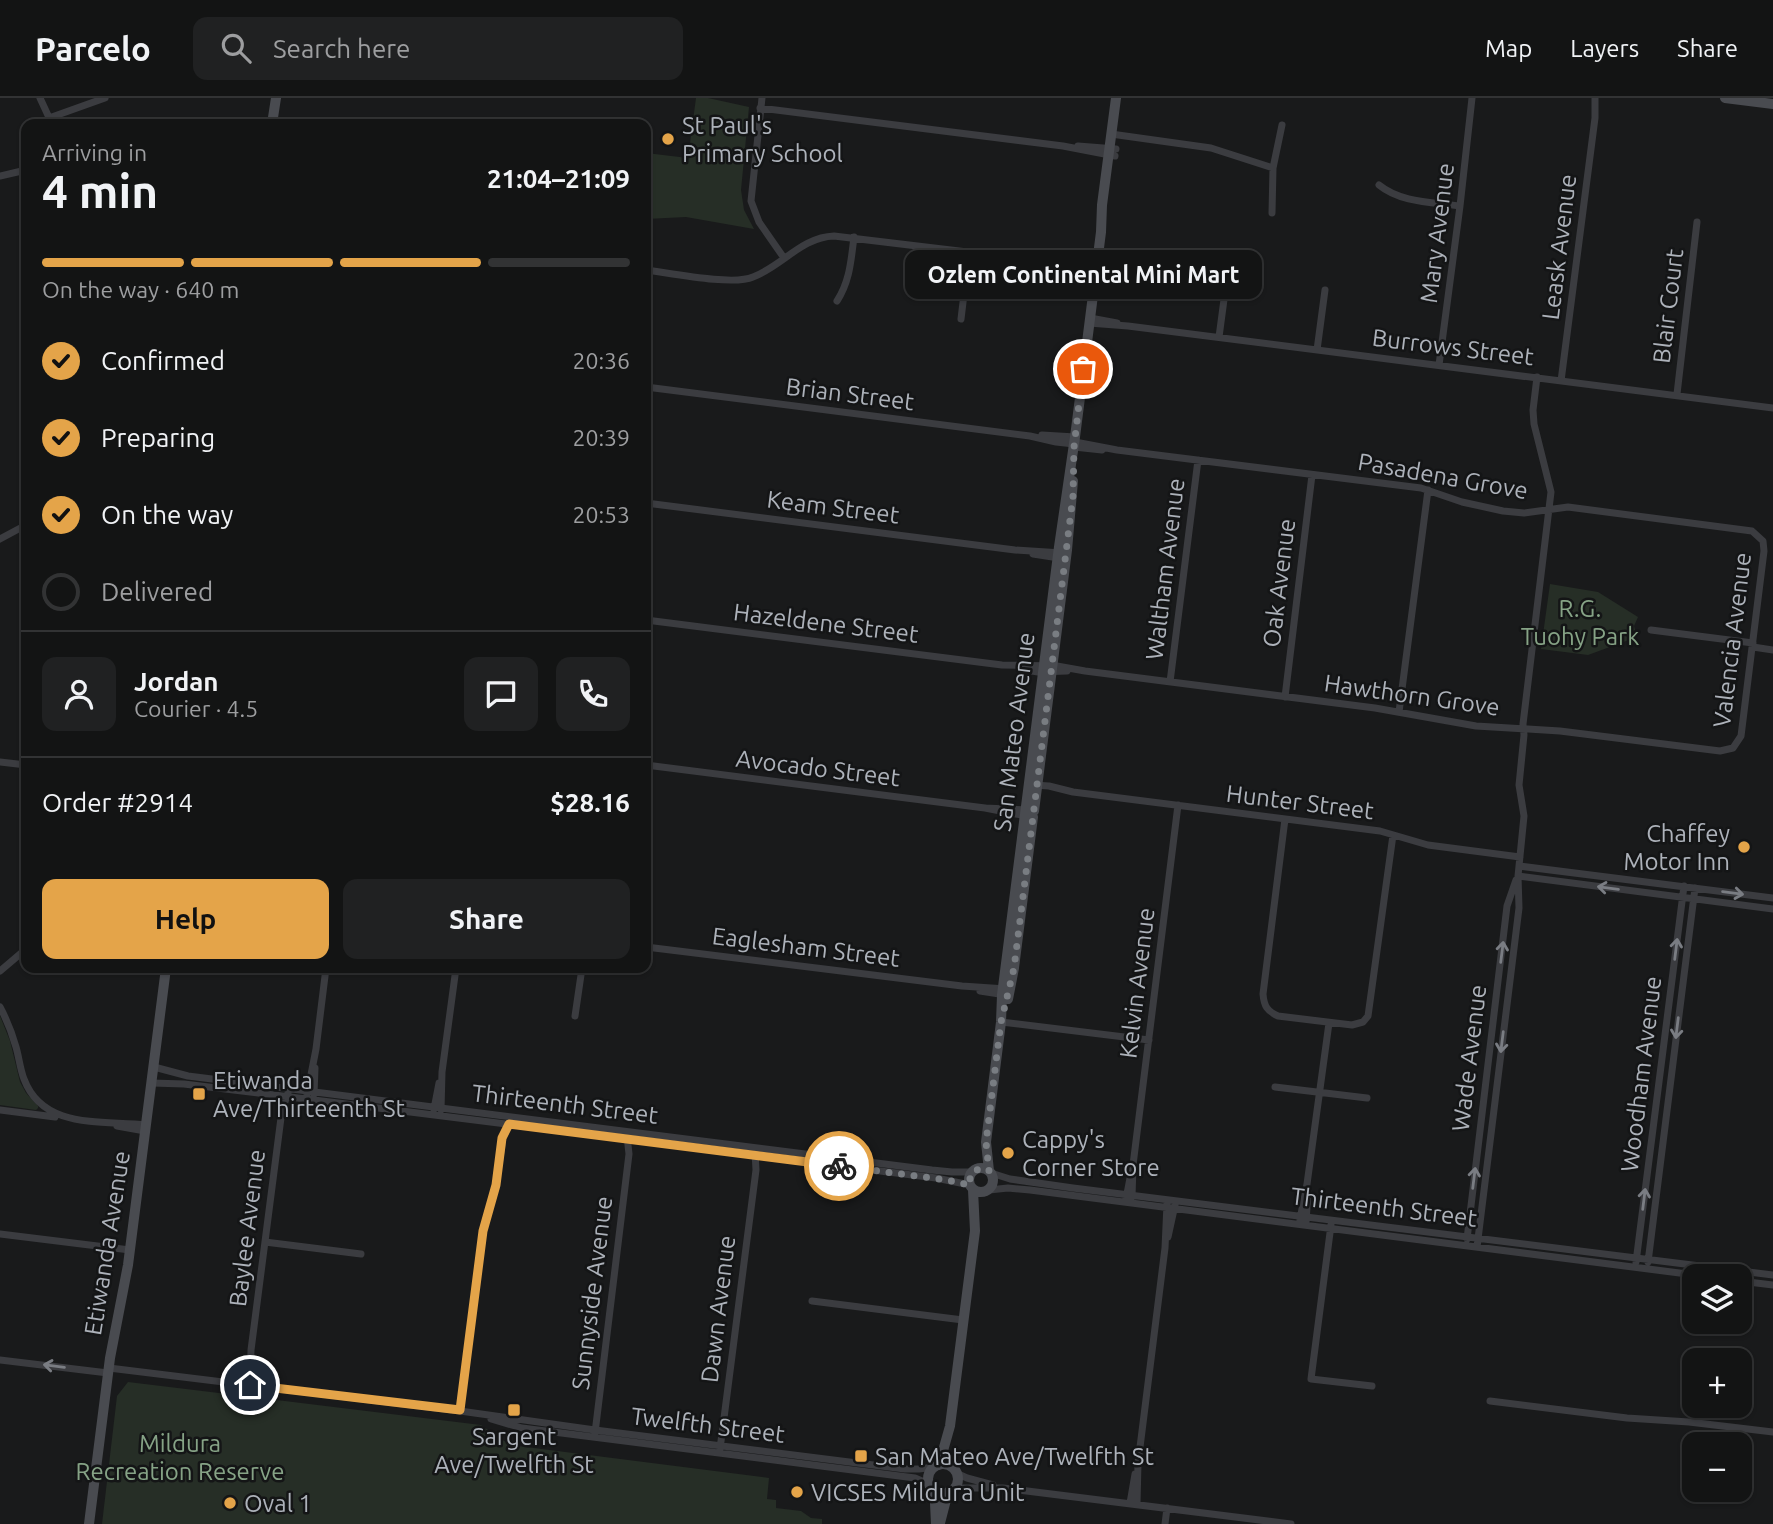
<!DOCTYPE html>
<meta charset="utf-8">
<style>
:root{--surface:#131414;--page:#202122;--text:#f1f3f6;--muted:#9d9ea0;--line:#323334;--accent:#e4a449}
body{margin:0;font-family:Ubuntu,sans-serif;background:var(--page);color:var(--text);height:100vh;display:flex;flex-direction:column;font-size:26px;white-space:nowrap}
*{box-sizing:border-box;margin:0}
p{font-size:23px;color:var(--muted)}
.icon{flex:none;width:38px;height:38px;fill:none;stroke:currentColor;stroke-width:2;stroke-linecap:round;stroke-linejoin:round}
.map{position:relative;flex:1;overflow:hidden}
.drawer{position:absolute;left:21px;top:21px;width:630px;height:854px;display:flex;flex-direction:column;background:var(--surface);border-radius:14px;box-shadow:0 2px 5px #0004,0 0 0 2px var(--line)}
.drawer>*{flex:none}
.fabs{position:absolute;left:1682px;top:1166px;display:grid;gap:14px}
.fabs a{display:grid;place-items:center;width:70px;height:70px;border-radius:14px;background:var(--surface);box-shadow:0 2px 5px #0004,0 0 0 2px var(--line);font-size:35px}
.pin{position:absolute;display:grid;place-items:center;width:60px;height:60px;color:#fff;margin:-30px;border:4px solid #fff;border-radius:50%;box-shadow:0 2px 7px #0007}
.courier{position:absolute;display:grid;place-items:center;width:70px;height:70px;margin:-35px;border:5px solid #e4a449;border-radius:50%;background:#fff;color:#222;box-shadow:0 2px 9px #0007}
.bubble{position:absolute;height:49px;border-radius:14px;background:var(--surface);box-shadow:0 2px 5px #0004,0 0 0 2px var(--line);font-size:23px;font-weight:700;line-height:49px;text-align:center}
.headline em{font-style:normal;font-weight:700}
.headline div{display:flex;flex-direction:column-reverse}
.headline{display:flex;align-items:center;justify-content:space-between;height:119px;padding:0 21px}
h1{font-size:46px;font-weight:700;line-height:52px}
.bar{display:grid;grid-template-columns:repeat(4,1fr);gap:10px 7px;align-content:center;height:84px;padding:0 21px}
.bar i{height:9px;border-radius:5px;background:var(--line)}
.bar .active{background:var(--accent)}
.bar p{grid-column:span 4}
.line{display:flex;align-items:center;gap:18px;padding:0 21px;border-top:2px solid var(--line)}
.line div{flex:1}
.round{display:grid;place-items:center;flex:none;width:74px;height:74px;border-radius:14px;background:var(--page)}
ol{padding:0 21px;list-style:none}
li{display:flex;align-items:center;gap:21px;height:77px}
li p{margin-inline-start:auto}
li .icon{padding:7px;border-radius:50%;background:var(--accent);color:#111;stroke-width:4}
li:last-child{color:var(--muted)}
li i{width:38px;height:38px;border:4px solid var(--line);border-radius:50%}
.action{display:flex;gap:14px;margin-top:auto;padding:14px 21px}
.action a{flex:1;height:80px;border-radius:14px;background:var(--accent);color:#111;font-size:28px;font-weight:700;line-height:80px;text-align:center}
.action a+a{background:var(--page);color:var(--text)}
header{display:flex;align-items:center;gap:42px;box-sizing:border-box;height:98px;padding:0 35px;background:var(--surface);border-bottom:2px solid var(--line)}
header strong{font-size:33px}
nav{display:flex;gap:38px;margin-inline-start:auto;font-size:24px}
.search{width:490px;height:63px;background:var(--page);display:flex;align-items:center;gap:18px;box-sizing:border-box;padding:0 24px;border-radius:14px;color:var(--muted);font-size:26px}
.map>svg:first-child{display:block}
.green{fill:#262e26}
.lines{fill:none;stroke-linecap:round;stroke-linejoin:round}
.street{stroke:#3b3c40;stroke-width:7}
.secondary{stroke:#494b50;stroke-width:10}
.oneway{stroke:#7a7d83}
.done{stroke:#797d82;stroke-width:7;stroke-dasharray:0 12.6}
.route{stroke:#e4a449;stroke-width:9}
.poi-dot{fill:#e4a449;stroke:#141516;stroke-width:2.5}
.labels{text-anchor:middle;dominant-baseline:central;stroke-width:5;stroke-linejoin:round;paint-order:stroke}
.poi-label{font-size:24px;fill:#adb2ba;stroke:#141516;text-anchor:start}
.street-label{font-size:24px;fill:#adb2ba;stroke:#141516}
.park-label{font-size:24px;fill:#86a386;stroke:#141516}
</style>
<header>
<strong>Parcelo</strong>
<div class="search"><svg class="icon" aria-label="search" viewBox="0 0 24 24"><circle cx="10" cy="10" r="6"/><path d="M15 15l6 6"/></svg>Search here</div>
<nav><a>Map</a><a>Layers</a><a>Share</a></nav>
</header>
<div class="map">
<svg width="1773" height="1426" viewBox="0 0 1773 1426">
<rect width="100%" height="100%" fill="#191a1b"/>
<path class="green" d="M696,0H708L749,9L741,92L744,112L754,131L686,119L646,121V55L688,60Z
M1550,486L1598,494L1638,519L1634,528L1637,539L1588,557L1541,551Z
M0,918L10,943L20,984L26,995L38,1008V1010L36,1012L0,1007Z
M128,1284L481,1327L510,1347L769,1380L767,1401L776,1402V1410L801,1413L811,1420L822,1421V1426H102L117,1298Z"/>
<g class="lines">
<path class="street" d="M40,0L52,26
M762,0L751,103L759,124L784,160
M760,10L1063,48L1115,58
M49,20L105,0
M1111,36L1211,50L1273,70
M1078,48L1116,51
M0,78L26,72
M1379,87C1401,105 1433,104 1460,108
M1272,115L1273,70L1282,27
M1067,168L1096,173
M646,172C670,175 733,188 753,179C782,168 802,139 834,138L1042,163L1097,168
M837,203C850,183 851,162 854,139
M1090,220L1117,225
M961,221L969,154
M1089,225L1128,228L1773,310
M1219,239L1227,179
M1317,252L1325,192
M1439,267L1460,108L1472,0
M1561,283L1595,20V0
M646,289L1030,338L1056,344L1074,346
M1677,296L1697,124
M1042,337L1075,339
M1074,349L1102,352
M646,405L1015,452L1062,455
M0,441L26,427
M1033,456L1059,460
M646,522L1002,567L1057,568L1085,573L1375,610L1476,628L1560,633L1720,653L1733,650L1741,638L1764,453L1763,443L1752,433L1568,409L1524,415L1503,413L1462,404L1421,390L1117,352L1075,344
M1651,532L1753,545
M1753,549L1773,552
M1020,571L1038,574L1067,573
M1170,584L1198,362
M1285,599L1312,377
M1399,614L1428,392
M0,664L26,667
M646,667L985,710L1029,712
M1034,687L1049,688L1073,694L1380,733L1428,747L1520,759
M985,710L1026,718
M1285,721L1263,896C1264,908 1267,913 1278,918L1352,927L1363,924L1368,918L1393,737
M1519,768L1773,800
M1518,778L1773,811
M646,849L962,888L1006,891
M0,873L26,851
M980,893L1006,897
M0,909C7,922 12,935 16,949C19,959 20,971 24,981C43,1032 102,1022 146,1027
M575,918L582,870
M1001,924L1149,942
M154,969L188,978L932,1072L952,1074H973
M152,985L184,986L274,997L936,1080L970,1087
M1275,989L1367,1000
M314,996L315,970
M307,997L316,951L326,870
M434,1011L439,985
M0,1012L55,1019
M441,1012L442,974L456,870
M117,1028L145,1033
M991,1075L1010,1081L1073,1090L1773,1177
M989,1092L1008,1090L1030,1092L1703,1178
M1132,1099L1133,1067L1178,707
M1126,1101L1131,1075
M1300,1121L1307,1086L1329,925
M1306,1124L1308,1094
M1331,1127L1311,1281L1372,1288
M0,1136L130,1152
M1168,1139L1175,1107
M1467,1141L1507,808L1516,782
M265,1144L361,1156
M1477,1149L1519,810L1518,778L1524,718L1519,687L1524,637L1523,626L1551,394L1534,326L1533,312L1537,279
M1636,1164L1684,788
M1648,1164L1695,790
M1740,1183L1773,1187
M812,1203L963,1222
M0,1262L108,1275
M109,1270L460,1313L595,1332L905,1371H919L934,1369
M244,1286L248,1262
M250,1287L251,1252L282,1012L288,995
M1490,1303L1627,1320L1689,1324L1773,1334
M460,1313L483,1133L496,1087L503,1040L509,1025
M491,1321L522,1330L915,1380L929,1386
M595,1335L629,1056L627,1038
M720,1351L756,1072L755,1054
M956,1375L967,1380L993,1387
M954,1390H1003L1291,1426
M1130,1405L1135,1376
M1137,1406L1138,1365L1165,1150L1167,1106
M1165,1426L1167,1410"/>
<path class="secondary" d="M1725,0L1773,6
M272,26L276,0
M1034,713L1067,452L1073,383
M1008,901L1014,870L1033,719
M969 1082a12 12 0 1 1 24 0a12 12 0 1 1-24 0Z
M989,1073L986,1044L1001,924L1002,897L1059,449L1075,339L1101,134L1102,107L1116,0
M928 1381a15 15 0 1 1 30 0a15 15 0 1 1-30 0Z
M939,1367L950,1328L975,1133L973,1092
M933,1392L935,1405L936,1426
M940,1425L948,1394
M89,1426L110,1260L128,1167L166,870"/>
</g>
<defs><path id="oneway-shaft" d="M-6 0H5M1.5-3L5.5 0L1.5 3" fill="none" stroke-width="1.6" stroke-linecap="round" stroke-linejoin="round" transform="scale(1.75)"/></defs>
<g class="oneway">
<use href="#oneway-shaft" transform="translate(1608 790) rotate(-173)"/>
<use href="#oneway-shaft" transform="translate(1733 795) rotate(7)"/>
<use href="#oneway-shaft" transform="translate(1676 851) rotate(-83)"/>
<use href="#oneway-shaft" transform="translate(1502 854) rotate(-83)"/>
<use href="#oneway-shaft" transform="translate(1677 930) rotate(97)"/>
<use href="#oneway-shaft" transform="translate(1502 944) rotate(97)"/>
<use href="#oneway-shaft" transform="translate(1474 1080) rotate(-83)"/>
<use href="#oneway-shaft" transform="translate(1644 1101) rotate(-83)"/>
<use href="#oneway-shaft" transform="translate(54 1268) rotate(-173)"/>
</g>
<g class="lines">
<path class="done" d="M839,1068L947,1082L970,1087V1080L975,1072L983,1071L989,1073L986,1044L1001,924L1014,870L1037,687L1073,398L1074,349L1083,271"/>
<path class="route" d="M250,1287L460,1312L483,1133L496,1087L502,1040L509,1026L839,1068"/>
</g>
<g class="poi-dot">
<circle cx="668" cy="41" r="7"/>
<circle cx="1744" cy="749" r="7"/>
<rect x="192" y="989" width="14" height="14" rx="3.5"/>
<circle cx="1008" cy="1055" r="7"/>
<rect x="507" y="1305" width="14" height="14" rx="3.5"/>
<rect x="854" y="1351" width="14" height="14" rx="3.5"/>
<circle cx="797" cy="1394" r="7"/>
<circle cx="230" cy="1405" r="7"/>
</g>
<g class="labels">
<g class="poi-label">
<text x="682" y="27">St Paul's<tspan x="682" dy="28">Primary School</tspan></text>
<text x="1730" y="735" text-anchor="end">Chaffey<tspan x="1730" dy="28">Motor Inn</tspan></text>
<text x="213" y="982">Etiwanda<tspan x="213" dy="28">Ave/Thirteenth St</tspan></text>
<text x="1022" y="1041">Cappy's<tspan x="1022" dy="28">Corner Store</tspan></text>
<text x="514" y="1338" text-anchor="middle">Sargent<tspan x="514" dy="28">Ave/Twelfth St</tspan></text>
<text x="875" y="1358">San Mateo Ave/Twelfth St</text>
<text x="811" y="1394">VICSES Mildura Unit</text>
<text x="244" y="1405">Oval 1</text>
</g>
<g class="street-label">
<text transform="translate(1437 135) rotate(-83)">Mary Avenue</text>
<text transform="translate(1559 149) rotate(-83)">Leask Avenue</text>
<text transform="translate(1668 208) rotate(-83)">Blair Court</text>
<text transform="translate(1453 249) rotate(7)">Burrows Street</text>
<text transform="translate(850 296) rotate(7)">Brian Street</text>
<text transform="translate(1443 378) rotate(10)">Pasadena Grove</text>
<text transform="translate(833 409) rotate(7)">Keam Street</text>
<text transform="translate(1165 471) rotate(-83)">Waltham Avenue</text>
<text transform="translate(1279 485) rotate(-83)">Oak Avenue</text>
<text transform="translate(826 525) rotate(7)">Hazeldene Street</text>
<text transform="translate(1732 542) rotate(-83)">Valencia Avenue</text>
<text transform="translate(1412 597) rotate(8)">Hawthorn Grove</text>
<text transform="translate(1014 634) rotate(-83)">San Mateo Avenue</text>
<text transform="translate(818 670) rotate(7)">Avocado Street</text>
<text transform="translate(1300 704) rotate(7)">Hunter Street</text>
<text transform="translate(806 849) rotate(7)">Eaglesham Street</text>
<text transform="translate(1137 885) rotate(-83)">Kelvin Avenue</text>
<text transform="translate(1469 960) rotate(-83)">Wade Avenue</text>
<text transform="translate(1641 976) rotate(-83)">Woodham Avenue</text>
<text transform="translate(565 1006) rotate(7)">Thirteenth Street</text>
<text transform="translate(1384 1109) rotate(7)">Thirteenth Street</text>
<text transform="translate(247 1130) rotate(-83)">Baylee Avenue</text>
<text transform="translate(107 1145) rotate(-81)">Etiwanda Avenue</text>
<text transform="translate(592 1195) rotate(-83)">Sunnyside Avenue</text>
<text transform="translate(718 1211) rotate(-83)">Dawn Avenue</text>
<text transform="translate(708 1327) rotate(7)">Twelfth Street</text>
</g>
<g class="park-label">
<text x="1580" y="510">R.G.<tspan x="1580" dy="28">Tuohy Park</tspan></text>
<text x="180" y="1345">Mildura<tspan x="180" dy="28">Recreation Reserve</tspan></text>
</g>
</g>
</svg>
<div class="fabs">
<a><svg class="icon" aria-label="layers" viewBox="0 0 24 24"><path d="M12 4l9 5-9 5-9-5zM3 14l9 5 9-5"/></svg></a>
<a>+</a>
<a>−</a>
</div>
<div class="pin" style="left:1083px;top:271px;background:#ea580c"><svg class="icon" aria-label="bag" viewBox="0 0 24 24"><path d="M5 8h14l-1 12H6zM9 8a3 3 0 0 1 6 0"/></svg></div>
<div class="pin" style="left:250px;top:1287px;background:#1f2937"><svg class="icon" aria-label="home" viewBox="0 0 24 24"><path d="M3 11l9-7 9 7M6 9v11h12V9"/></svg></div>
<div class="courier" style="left:839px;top:1068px"><svg class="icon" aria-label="bike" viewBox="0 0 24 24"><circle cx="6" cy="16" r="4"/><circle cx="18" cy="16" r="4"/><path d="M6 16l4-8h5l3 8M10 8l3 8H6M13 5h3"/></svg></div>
<div class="bubble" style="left:905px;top:152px;width:357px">Ozlem Continental Mini Mart</div>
<section class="drawer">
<div class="headline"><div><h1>4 min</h1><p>Arriving in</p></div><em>21:04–21:09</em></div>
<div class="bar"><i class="active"></i><i class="active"></i><i class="active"></i><i></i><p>On the way · 640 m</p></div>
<ol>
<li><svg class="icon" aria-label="check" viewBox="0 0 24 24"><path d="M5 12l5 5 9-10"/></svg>Confirmed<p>20:36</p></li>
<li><svg class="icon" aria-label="check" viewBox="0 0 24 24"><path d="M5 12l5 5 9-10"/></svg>Preparing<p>20:39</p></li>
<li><svg class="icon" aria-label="check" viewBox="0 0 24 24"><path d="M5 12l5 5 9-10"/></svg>On the way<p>20:53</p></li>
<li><i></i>Delivered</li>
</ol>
<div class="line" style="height:126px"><a class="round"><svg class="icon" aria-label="person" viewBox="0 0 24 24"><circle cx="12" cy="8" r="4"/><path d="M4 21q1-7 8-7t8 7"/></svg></a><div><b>Jordan</b><p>Courier · 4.5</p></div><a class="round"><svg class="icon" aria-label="chat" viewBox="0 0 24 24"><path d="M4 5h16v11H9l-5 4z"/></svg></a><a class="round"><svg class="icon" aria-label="phone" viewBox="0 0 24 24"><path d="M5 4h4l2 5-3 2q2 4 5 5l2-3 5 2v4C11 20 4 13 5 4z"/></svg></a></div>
<div class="line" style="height:91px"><div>Order #2914</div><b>$28.16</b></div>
<div class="action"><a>Help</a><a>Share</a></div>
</section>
</div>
